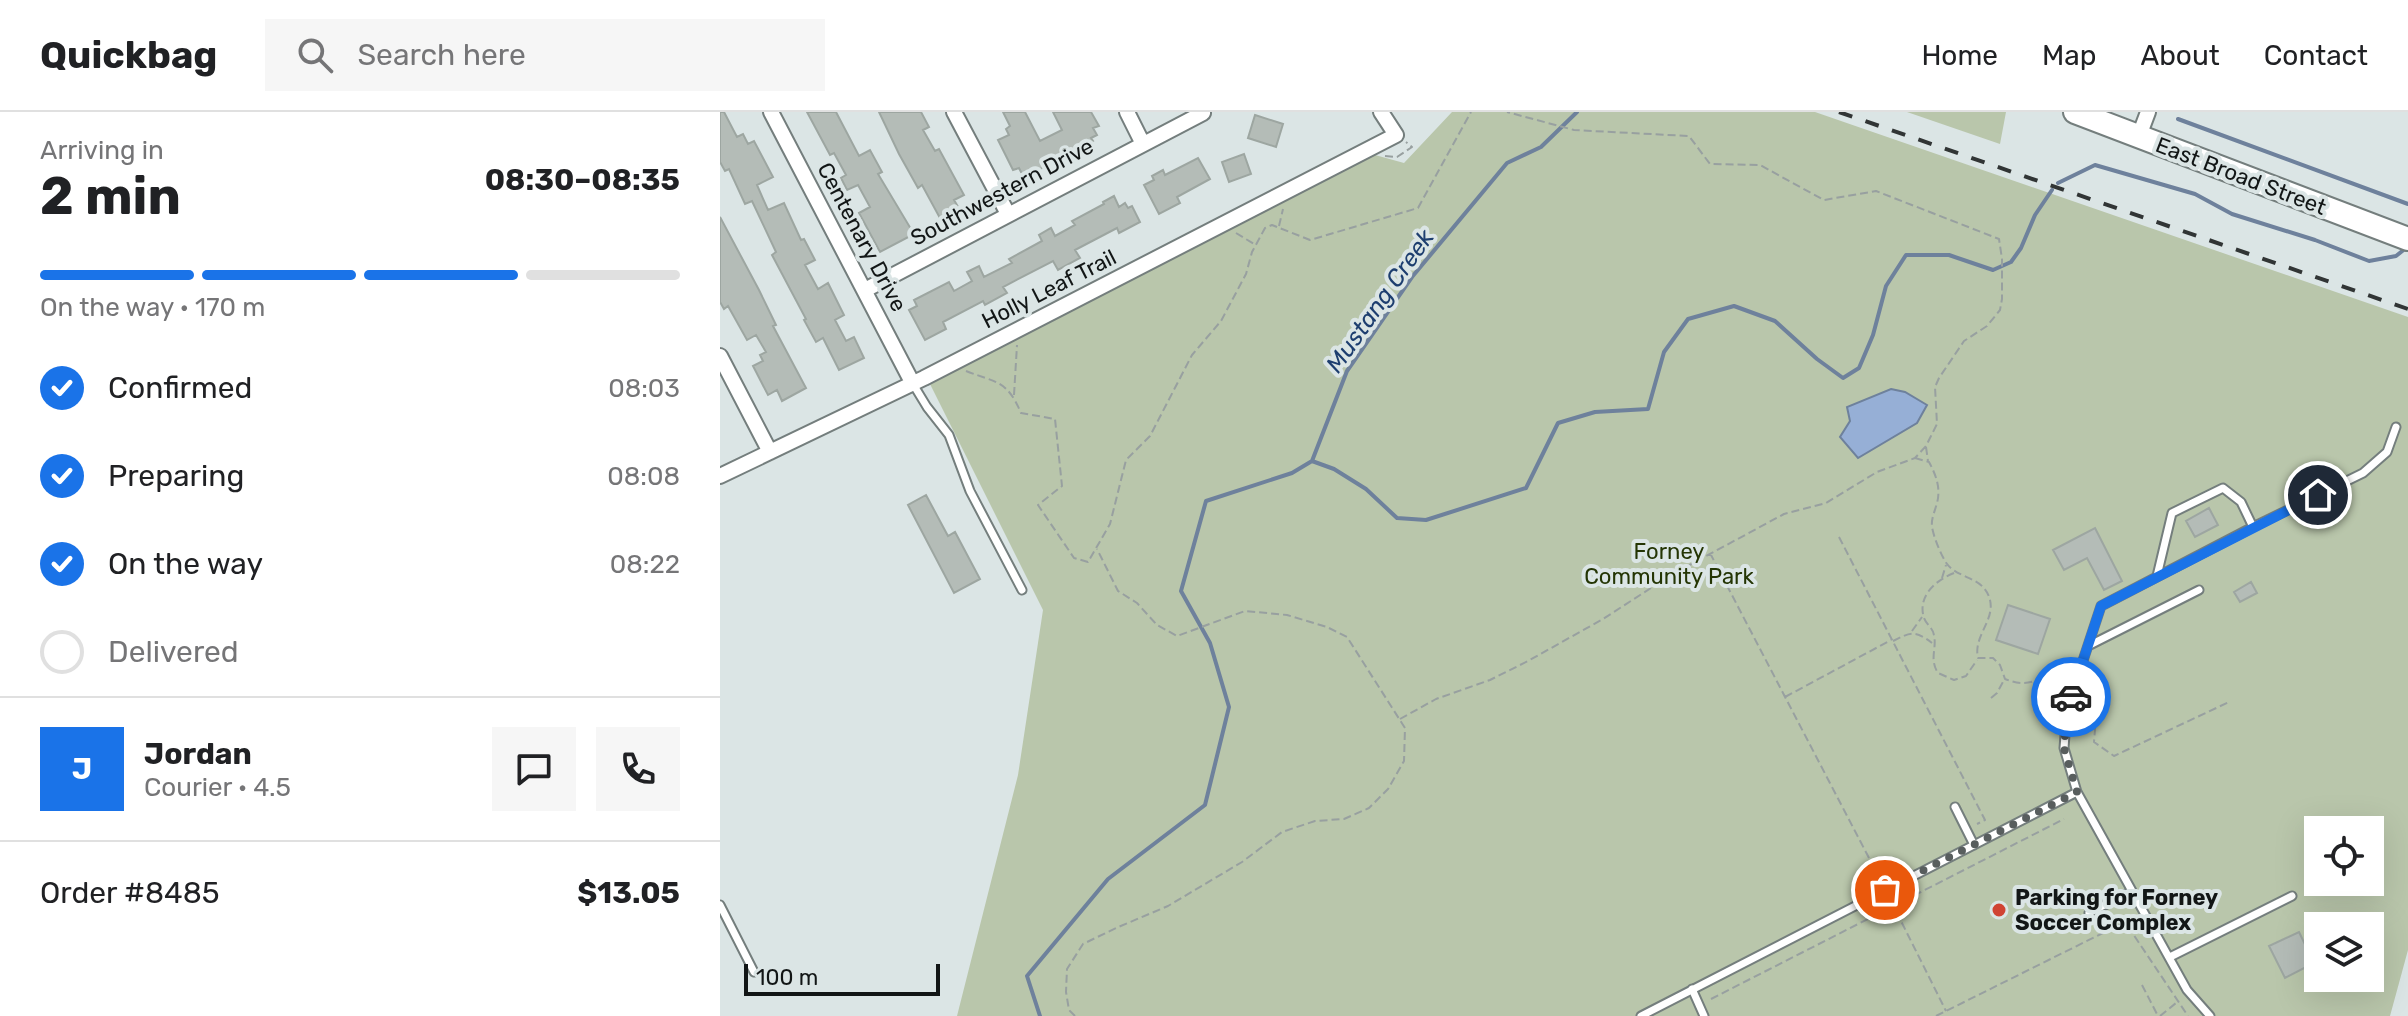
<!DOCTYPE html>
<meta charset="utf-8">
<style>
:root{--surface:#fff;--page:#f6f6f6;--text:#202124;--muted:#757577;--line:#e0e0e0;--accent:#1a73e8}
body{margin:0;font-family:Rubik,sans-serif;background:var(--page);color:var(--text);height:100vh;display:flex;flex-direction:column;font-size:30px;white-space:nowrap}
*{box-sizing:border-box;margin:0}
p{font-size:26px;color:var(--muted)}
.icon{flex:none;width:44px;height:44px;fill:none;stroke:currentColor;stroke-width:2;stroke-linecap:round;stroke-linejoin:round}
.map{position:relative;flex:1;overflow:hidden}
.panel{display:flex;flex-direction:column;background:var(--surface);width:720px}
.panel>*{flex:none}
.buttons{position:absolute;left:1584px;top:704px;display:grid;gap:16px}
.buttons a{display:grid;place-items:center;width:80px;height:80px;border-radius:0px;background:var(--surface);box-shadow:0 8px 32px #0002;font-size:40px}
.scale{position:absolute;left:24px;bottom:20px;width:196px;box-sizing:border-box;padding-left:8px;border:4px solid #121616;border-top:0;font-size:22px;line-height:28px;white-space:nowrap;color:#121616;-webkit-text-stroke:6px #dbe5e5;paint-order:stroke}
.pin{position:absolute;display:grid;place-items:center;width:68px;height:68px;color:#fff;margin:-34px;border:4px solid #fff;border-radius:50%;box-shadow:0 2px 8px #0007}
.courier{position:absolute;display:grid;place-items:center;width:80px;height:80px;margin:-40px;border:6px solid #1a73e8;border-radius:50%;background:#fff;color:#222;box-shadow:0 2px 10px #0007}
.head em{font-style:normal;font-weight:700}
.head div{display:flex;flex-direction:column-reverse}
.head{display:flex;align-items:center;justify-content:space-between;height:136px;padding:0 40px}
h1{font-size:52px;font-weight:700;line-height:60px}
.bar{display:grid;grid-template-columns:repeat(4,1fr);gap:12px 8px;align-content:center;height:96px;padding:0 40px}
.bar i{height:10px;border-radius:6px;background:var(--line)}
.bar .current{background:var(--accent)}
.bar p{grid-column:span 4}
.line{display:flex;align-items:center;gap:20px;padding:0 40px;border-top:2px solid var(--line)}
.line div{flex:1}
.round{display:grid;place-items:center;flex:none;width:84px;height:84px;border-radius:0px;background:var(--page)}
ol{padding:0 40px;list-style:none}
li{display:flex;align-items:center;gap:24px;height:88px}
li p{margin-inline-start:auto}
li .icon{padding:8px;border-radius:50%;background:var(--accent);color:#fff;stroke-width:4}
li:last-child{color:var(--muted)}
li i{width:44px;height:44px;border:4px solid var(--line);border-radius:50%}
header{display:flex;align-items:center;gap:48px;box-sizing:border-box;height:112px;padding:0 40px;background:var(--surface);border-bottom:2px solid var(--line)}
header strong{font-size:38px}
nav{display:flex;gap:44px;margin-inline-start:auto;font-size:28px}
.search{width:560px;height:72px;background:var(--page);display:flex;align-items:center;gap:20px;box-sizing:border-box;padding:0 28px;border-radius:0px;color:var(--muted);font-size:30px}
main{display:flex;flex:1;min-height:0}
.map>svg:first-child{display:block}
.green{fill:#b9c6ab;fill-rule:evenodd}
.water{fill:#96afd6;stroke:#6e819c;stroke-width:2}
.lines{fill:none;stroke-linecap:round;stroke-linejoin:round}
.stream{stroke:#6e819c;stroke-width:4}
.building{fill:#b4bcb7;stroke:#9da6a1;stroke-width:2}
.lane-casing{stroke:#747e7d;stroke-width:11}
.street-casing{stroke:#747e7d;stroke-width:18}
.secondary-casing{stroke:#747e7d;stroke-width:26}
.path{stroke:#98a0a0;stroke-width:2;stroke-dasharray:8 4;stroke-linecap:butt}
.lane{stroke:#fff;stroke-width:7}
.street{stroke:#fff;stroke-width:14}
.secondary{stroke:#fff;stroke-width:22}
.rail{stroke:#313535;stroke-width:4;stroke-dasharray:14 14;stroke-linecap:butt}
.done{stroke:#585e5e;stroke-width:8;stroke-dasharray:0 14.4}
.route{stroke:#1a73e8;stroke-width:10}
.poi-dot{fill:#d04333;stroke:#dbe5e5;stroke-width:3}
.labels{text-anchor:middle;dominant-baseline:central;stroke-width:8;stroke-linejoin:round;paint-order:stroke}
.street-label{font-size:22px;fill:#121616;stroke:#dbe5e5}
.park-label{font-size:22px;fill:#243504;stroke:#dbe5e5}
.poi-label{font-size:22px;font-weight:bold;fill:#121616;stroke:#dbe5e5;text-anchor:start}
.water-label{font-size:24px;font-style:italic;fill:#1d3e6f;stroke:#dbe5e5}
</style>
<header>
<strong>Quickbag</strong>
<div class="search"><svg class="icon" aria-label="search" viewBox="0 0 24 24"><circle cx="10" cy="10" r="6"/><path d="M15 15l6 6"/></svg>Search here</div>
<nav><a>Home</a><a>Map</a><a>About</a><a>Contact</a></nav>
</header>
<main>
<section class="panel">
<div class="head"><div><h1>2 min</h1><p>Arriving in</p></div><em>08:30–08:35</em></div>
<div class="bar"><i class="current"></i><i class="current"></i><i class="current"></i><i></i><p>On the way · 170 m</p></div>
<ol>
<li><svg class="icon" aria-label="check" viewBox="0 0 24 24"><path d="M5 12l5 5 9-10"/></svg>Confirmed<p>08:03</p></li>
<li><svg class="icon" aria-label="check" viewBox="0 0 24 24"><path d="M5 12l5 5 9-10"/></svg>Preparing<p>08:08</p></li>
<li><svg class="icon" aria-label="check" viewBox="0 0 24 24"><path d="M5 12l5 5 9-10"/></svg>On the way<p>08:22</p></li>
<li><i></i>Delivered</li>
</ol>
<div class="line" style="height:144px"><b class="round" style="background:var(--accent);color:#fff">J</b><div><b>Jordan</b><p>Courier · 4.5</p></div><a class="round"><svg class="icon" aria-label="chat" viewBox="0 0 24 24"><path d="M4 5h16v11H9l-5 4z"/></svg></a><a class="round"><svg class="icon" aria-label="phone" viewBox="0 0 24 24"><path d="M5 4h4l2 5-3 2q2 4 5 5l2-3 5 2v4C11 20 4 13 5 4z"/></svg></a></div>
<div class="line" style="height:104px"><div>Order #8485</div><b>$13.05</b></div>
</section>
<div class="map">
<svg width="1688" height="904" viewBox="0 0 1688 904">
<rect width="100%" height="100%" fill="#dbe5e5"/>
<path class="green" d="M732,0H1095L1688,205V838L1670,904H237L298,663L323,498L210,272L655,43L684,51ZM1598,718H1650V770H1598ZM1598,814H1650V866H1598Z
M1187,0H1286L1280,32Z"/>
<path class="water" d="M1171,277L1185,280L1207,293L1197,311L1138,346L1120,325L1130,309L1127,295Z"/>
<g class="lines">
<path class="stream" d="M1458,7L1688,92
M1338,71L1375,53L1475,82L1512,102L1595,128L1649,149L1676,144L1686,136
M592,349L614,357L646,377L677,406L706,408L806,376L838,311L875,300L928,297L944,240L968,207L1014,194L1055,209L1097,247L1123,266L1139,256L1153,223L1166,174L1186,143H1229L1273,158L1291,150L1301,136L1315,103L1332,78
M320,904L307,864L388,767L485,693L509,595L490,531L461,479L486,389L572,361L592,349L627,259L692,165L787,51L821,35L857,0"/>
</g>
<path class="building" d="M0,0H4L17,25L23,22L28,32L34,29L53,65L37,73L48,98L64,91L81,128L84,127L95,148L85,153L98,177L108,171L124,203L115,208L126,229L134,225L144,246L119,258L103,226L96,230L84,208L86,207L52,143L56,140L32,89L25,92L9,57L5,59L0,50Z
M87,0H116L139,44L150,38L162,60L158,62L194,122L160,140L139,101L150,95L138,73L127,78L121,66L126,63L114,41L110,43Z
M159,0H201L209,15L203,18L215,39L219,37L244,83L234,88L240,98L221,108L202,73L198,76L179,42Z
M283,0H305L320,29L342,18L333,0H371L379,14L373,16L377,23L371,26L373,29L309,63L308,60L302,62L299,56L293,58L278,28L289,23L286,17L290,14Z
M535,3L563,12L556,35L528,26Z
M524,42L531,62L509,70L502,50Z
M478,46L490,67L457,85L460,91L439,102L424,73L434,68L432,64L443,58L445,63Z
M394,84L399,95L405,91L408,96L412,94L420,110L399,121L397,116L355,138L360,146L338,158L333,149L283,175L287,181L265,193L263,189L223,210L226,217L205,228L189,198L197,194L194,188L229,170L234,179L252,169L247,160L259,154L264,165L292,151L289,147L322,129L319,123L331,116L335,124L355,113L352,109L384,92L383,90Z
M0,105L39,178L56,213L53,214L86,276L62,289L57,278L48,283L33,254L43,249L40,243L46,240L36,223L27,228L8,194L4,197L0,190Z
M206,383L228,424L235,420L260,467L234,481L188,393Z
M1489,396L1498,413L1475,425L1466,409Z
M1375,416L1402,469L1384,478L1367,446L1344,458L1333,438Z
M1531,470L1537,481L1520,490L1514,480Z
M1288,493L1330,507L1318,542L1276,528Z
M1579,820L1594,851L1565,866L1549,834Z"/>
<g class="lines">
<g class="lane-casing">
<path id="lane" d="M193,272L207,295L229,323L250,379L302,478
M1437,464L1452,401L1503,376L1521,390L1533,415
M1368,534L1479,478
M1235,695L1254,733
M0,793L34,860
M1369,801L1412,779
M1450,845L1572,784
M972,877L984,904
M921,904L1357,680
M1490,904L1467,878L1357,680L1344,636L1347,597L1381,494L1533,415L1643,361L1667,340L1676,315"/>
</g>
<g class="street-casing">
<path id="street" d="M51,0L193,272
M234,0L288,102
M407,0L423,32
M1419,24L1428,0
M145,178L483,1
M0,244L50,340
M0,364L204,266L676,23L661,0"/>
</g>
<g class="secondary-casing">
<path id="secondary" d="M1355,0L1688,127"/>
</g>
<path class="path" d="M665,44L677,45L692,35L686,30
M559,114L563,97
M516,121L534,132
M246,259C277,271 287,268 301,301L335,307L342,374L318,393L354,446L368,450L390,412L406,348L430,324L472,243L501,209L526,162L532,140L545,116L552,113L590,128L698,96L751,0
M294,283L297,233
M1206,335L1208,349
M1195,346L1209,350C1216,363 1221,376 1217,391C1215,399 1211,406 1212,415C1214,426 1220,440 1225,449C1236,468 1264,463 1270,488C1275,509 1253,524 1258,546H1273L1280,553L1285,567C1315,579 1317,560 1345,566
M1119,425L1265,708L1257,712
M990,441L1161,769
M1234,461C1216,468 1197,484 1204,506C1206,512 1213,516 1214,523C1217,537 1209,547 1218,561L1234,568L1246,564L1257,548
M1222,466L1226,453
M1192,519L1202,505
M1173,529C1191,520 1195,518 1212,531
M1366,574L1378,582L1374,630L1394,644L1509,590
M1065,585L1171,528
M1271,586L1277,581L1284,568
M680,607L716,587L770,568L808,549L883,507L951,463L1064,402L1106,391L1157,360L1195,346L1206,334L1217,312L1215,275L1219,266L1244,229L1267,214L1280,198L1282,187V147L1279,127L1156,79L1104,88L1040,53L990,52L969,24L854,18L787,0
M1171,789L1226,899
M1422,873L1438,904
M991,887L1344,707
M355,904L349,898L346,880L347,857L363,832L396,816L448,794L522,750L562,720L595,709L624,707L649,696L668,677L684,649L685,616L627,525L607,515L567,503L525,499L457,524L437,513L417,491L398,479L377,437
M1216,904L1405,810L1468,904
M1440,904L1456,891"/>
<use href="#lane" class="lane"/>
<use href="#street" class="street"/>
<use href="#secondary" class="secondary"/>
<path class="rail" d="M1119,0L1688,197"/>
</g>
<g class="lines">
<path class="done" d="M1165,778L1357,680L1344,636L1347,597L1351,585"/>
<path class="route" d="M1351,585L1381,494L1598,383"/>
</g>
<circle class="poi-dot" cx="1279" cy="798" r="8"/>
<g class="labels">
<g class="street-label">
<text transform="translate(1521 64) rotate(21)">East Broad Street</text>
<text transform="translate(282 80) rotate(-28)">Southwestern Drive</text>
<text transform="translate(142 125) rotate(62)">Centenary Drive</text>
<text transform="translate(329 177) rotate(-27)">Holly Leaf Trail</text>
</g>
<g class="park-label">
<text x="949" y="439">Forney<tspan x="949" dy="25">Community Park</tspan></text>
</g>
<g class="poi-label">
<text x="1295" y="785">Parking for Forney<tspan x="1295" dy="25">Soccer Complex</tspan></text>
</g>
<g class="water-label">
<text transform="translate(660 189) rotate(-55)">Mustang Creek</text>
</g>
</g>
</svg>
<div class="buttons">
<a><svg class="icon" aria-label="locate" viewBox="0 0 24 24"><circle cx="12" cy="12" r="6"/><path d="M12 2v4M12 18v4M2 12h4M18 12h4"/></svg></a>
<a><svg class="icon" aria-label="layers" viewBox="0 0 24 24"><path d="M12 4l9 5-9 5-9-5zM3 14l9 5 9-5"/></svg></a>
</div>
<div class="scale">100 m</div>
<div class="pin" style="left:1165px;top:778px;background:#ea580c"><svg class="icon" aria-label="bag" viewBox="0 0 24 24"><path d="M5 8h14l-1 12H6zM9 8a3 3 0 0 1 6 0"/></svg></div>
<div class="pin" style="left:1598px;top:383px;background:#1f2937"><svg class="icon" aria-label="home" viewBox="0 0 24 24"><path d="M3 11l9-7 9 7M6 9v11h12V9"/></svg></div>
<div class="courier" style="left:1351px;top:585px"><svg class="icon" aria-label="car" viewBox="0 0 24 24"><path d="M5 17H2v-5l4-1 3-4h7l3 4 3 1v5h-3M9 17h6M6 11h13"/><circle cx="7" cy="17" r="2"/><circle cx="17" cy="17" r="2"/></svg></div>
</div>
</main>
